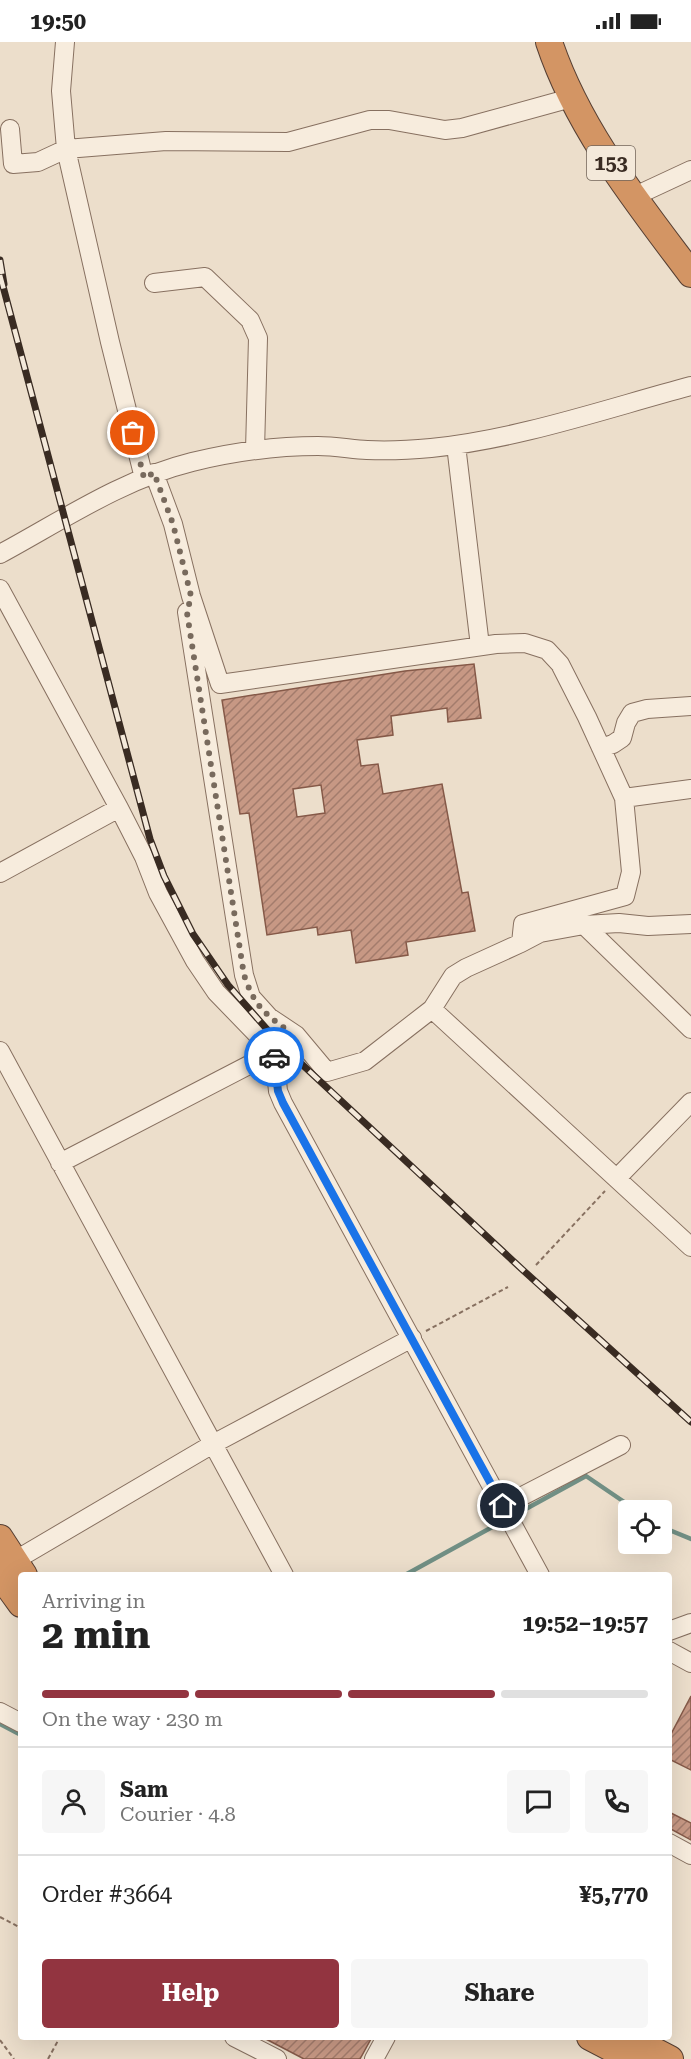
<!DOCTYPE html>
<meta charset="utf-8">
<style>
:root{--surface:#fff;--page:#f6f6f6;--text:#222;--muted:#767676;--line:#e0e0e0;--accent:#923440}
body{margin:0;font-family:"Roboto Serif",serif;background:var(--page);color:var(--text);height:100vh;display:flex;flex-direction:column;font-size:22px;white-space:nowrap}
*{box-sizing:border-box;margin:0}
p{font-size:20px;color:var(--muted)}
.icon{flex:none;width:33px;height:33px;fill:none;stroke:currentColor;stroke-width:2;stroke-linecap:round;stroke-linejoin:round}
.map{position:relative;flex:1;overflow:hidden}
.details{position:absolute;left:18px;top:1530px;width:654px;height:468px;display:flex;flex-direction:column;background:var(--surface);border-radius:6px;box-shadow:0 6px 24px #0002}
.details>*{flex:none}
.buttons{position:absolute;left:618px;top:1458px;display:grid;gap:12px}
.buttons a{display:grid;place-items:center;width:54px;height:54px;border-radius:6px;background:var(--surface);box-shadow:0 6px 24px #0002;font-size:30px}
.pin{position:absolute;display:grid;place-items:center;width:51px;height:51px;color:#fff;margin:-26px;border:3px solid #fff;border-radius:50%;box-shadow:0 2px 6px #0007}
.courier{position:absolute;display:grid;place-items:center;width:60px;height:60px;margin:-30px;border:4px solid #1a73e8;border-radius:50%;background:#fff;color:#222;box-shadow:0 2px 8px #0007}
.overview em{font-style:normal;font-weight:700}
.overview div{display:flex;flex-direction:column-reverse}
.overview{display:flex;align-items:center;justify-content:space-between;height:102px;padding:0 24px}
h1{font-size:39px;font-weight:700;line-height:45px}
.bar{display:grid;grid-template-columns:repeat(4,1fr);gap:9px 6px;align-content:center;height:72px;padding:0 24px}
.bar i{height:8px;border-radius:4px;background:var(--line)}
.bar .on{background:var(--accent)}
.bar p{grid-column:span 4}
.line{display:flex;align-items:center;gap:15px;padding:0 24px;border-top:2px solid var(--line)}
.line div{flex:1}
.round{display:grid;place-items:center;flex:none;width:63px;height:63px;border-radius:6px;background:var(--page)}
.cta{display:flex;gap:12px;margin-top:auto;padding:12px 24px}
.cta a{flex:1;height:69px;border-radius:6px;background:var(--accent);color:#fff;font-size:24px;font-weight:700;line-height:69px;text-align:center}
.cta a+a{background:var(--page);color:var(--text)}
.status{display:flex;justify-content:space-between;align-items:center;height:42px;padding:0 30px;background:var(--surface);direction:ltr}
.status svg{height:16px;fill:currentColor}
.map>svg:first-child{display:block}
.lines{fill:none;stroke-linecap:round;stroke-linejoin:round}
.stream{stroke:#718f84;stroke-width:4.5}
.building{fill:url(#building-hatch);stroke:#855948;stroke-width:1.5;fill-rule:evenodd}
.minor-casing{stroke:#877060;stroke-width:20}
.highway-casing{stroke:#563f33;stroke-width:28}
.path{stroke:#877060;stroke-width:2;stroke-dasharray:4.5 3;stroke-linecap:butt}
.minor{stroke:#f7ecdd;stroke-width:18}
.highway{stroke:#d39564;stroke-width:26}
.rail-casing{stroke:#392b22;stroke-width:7}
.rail{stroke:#f4e9da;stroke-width:4.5;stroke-dasharray:14;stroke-linecap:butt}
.done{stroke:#786a5d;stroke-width:6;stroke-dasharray:0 10.8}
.route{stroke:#1a73e8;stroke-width:8}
.labels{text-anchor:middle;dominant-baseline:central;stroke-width:4.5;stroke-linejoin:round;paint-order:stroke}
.shield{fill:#f4e9da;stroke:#716459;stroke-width:1.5}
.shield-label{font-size:20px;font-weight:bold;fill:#392b22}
</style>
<div class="status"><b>19:50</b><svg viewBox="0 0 49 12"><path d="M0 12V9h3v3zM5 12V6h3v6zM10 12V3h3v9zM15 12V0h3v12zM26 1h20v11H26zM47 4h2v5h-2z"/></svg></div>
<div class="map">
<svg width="691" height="2017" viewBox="0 0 691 2017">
<defs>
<pattern id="building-hatch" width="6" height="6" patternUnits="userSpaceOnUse" patternTransform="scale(1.5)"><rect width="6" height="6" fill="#c79884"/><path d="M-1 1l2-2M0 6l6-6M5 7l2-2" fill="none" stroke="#a37c6c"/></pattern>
</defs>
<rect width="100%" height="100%" fill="#ecdecb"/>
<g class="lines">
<path class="stream" d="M513,1474L586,1434L636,1468
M662,1485L691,1497
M405,1533L505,1478
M0,1682L21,1693"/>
</g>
<path class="building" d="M474,622L481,676L448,680L447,666L391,674L393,693L357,698L361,724L378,722L383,752L442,742L462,851L468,850L475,889L406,900L408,913L356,921L351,888L318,893L317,885L267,893L249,771L240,772L222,658L405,629ZM321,743L325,771L297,775L293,747Z
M691,1654V1728L669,1717V1696Z
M669,1770L691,1781V1798L669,1786Z
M262,1995H372L360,2017H304Z"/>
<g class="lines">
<g class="minor-casing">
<path id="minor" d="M65,0L61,49L66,107L110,300L144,436
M10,87L13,122L38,120L66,107L166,99L288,100L370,78H389L445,88L462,86L571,56
M633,155L691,128
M154,241L205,235L250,278L258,296L255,408
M456,403L480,604
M154,431L173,482L191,554L220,642L496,602L525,601L547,608L560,622L587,675L624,756L631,830L625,854L523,882L521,901L466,926L453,934L432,967
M0,512C61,479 123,437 192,420C233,410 275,404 318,404C334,404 351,407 367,408C389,409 410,408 431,406C519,397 605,367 691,344
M0,547L119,766L144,815L158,851L195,919L216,950L274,1010L278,1049L283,1061L540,1533
M187,570L244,933L251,955L269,975L296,993L327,1030L365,1019L432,967L691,1205
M601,706L613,702L622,696L626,681L632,671L647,667L691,664
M624,756L691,747
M0,831L119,766
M584,883L619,881L648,884L691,882
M521,901L540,891L584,883L691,987
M0,1009L284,1533
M60,1121L274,1010L280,1000
M617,1136L691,1060
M503,1464L621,1403
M5,1522L14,1519L213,1402L412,1296
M669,1589L691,1581
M669,1609L691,1621
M0,1670L21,1681
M669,1801L691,1813
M234,1995L277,2017
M374,2017L386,1995"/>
</g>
<g class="highway-casing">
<path id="highway" d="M549,0C578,87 637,160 691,232
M0,1496L24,1533
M0,1533L21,1562
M590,1995L632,2017
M628,1995L670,2017"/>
</g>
<path class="path" d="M536,1223L605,1149
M426,1289L508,1245
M0,1875L21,1886
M0,1998L14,2017
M48,2017L60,1995"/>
<use href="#minor" class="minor"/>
<use href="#highway" class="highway"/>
<g class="rail-casing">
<path id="rail" d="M0,218L4,242
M0,233L150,797L164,834L193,892L228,943L279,1001L525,1230L691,1380"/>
</g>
<use href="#rail" class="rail"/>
</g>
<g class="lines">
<path class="done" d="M133,391L144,436L154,431L173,482L191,554L187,571L244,933C254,962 262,970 287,988L273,1010L274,1015"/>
<path class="route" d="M274,1015L278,1049L283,1061L503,1464"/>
</g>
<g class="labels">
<rect class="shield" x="587" y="104" width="48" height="34" rx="4.5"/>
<g class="shield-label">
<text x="611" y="121">153</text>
</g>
</g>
</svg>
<div class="buttons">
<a><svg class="icon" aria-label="locate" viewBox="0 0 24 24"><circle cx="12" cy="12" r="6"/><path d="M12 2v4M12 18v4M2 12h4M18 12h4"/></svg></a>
</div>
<div class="pin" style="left:133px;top:391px;background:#ea580c"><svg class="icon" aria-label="bag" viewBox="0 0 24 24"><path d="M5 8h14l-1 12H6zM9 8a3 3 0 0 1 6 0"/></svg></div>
<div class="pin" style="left:503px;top:1464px;background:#1f2937"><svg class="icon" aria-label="home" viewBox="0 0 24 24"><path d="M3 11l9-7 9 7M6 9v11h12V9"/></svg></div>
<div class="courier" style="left:274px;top:1015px"><svg class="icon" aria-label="car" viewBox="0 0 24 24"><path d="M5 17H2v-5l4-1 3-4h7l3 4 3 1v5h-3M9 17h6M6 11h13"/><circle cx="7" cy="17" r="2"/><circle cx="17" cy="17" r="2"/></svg></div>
<section class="details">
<div class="overview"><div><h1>2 min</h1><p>Arriving in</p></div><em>19:52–19:57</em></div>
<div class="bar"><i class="on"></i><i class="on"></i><i class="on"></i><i></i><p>On the way · 230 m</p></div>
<div class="line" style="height:108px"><a class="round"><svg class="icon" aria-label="person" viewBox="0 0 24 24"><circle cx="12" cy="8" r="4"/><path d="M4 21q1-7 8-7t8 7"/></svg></a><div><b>Sam</b><p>Courier · 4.8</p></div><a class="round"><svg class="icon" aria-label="chat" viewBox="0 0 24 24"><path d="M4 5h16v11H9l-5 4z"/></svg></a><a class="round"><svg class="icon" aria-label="phone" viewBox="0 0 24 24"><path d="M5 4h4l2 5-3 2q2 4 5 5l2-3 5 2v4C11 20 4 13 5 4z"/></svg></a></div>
<div class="line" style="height:78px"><div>Order #3664</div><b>¥5,770</b></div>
<div class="cta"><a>Help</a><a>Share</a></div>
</section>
</div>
